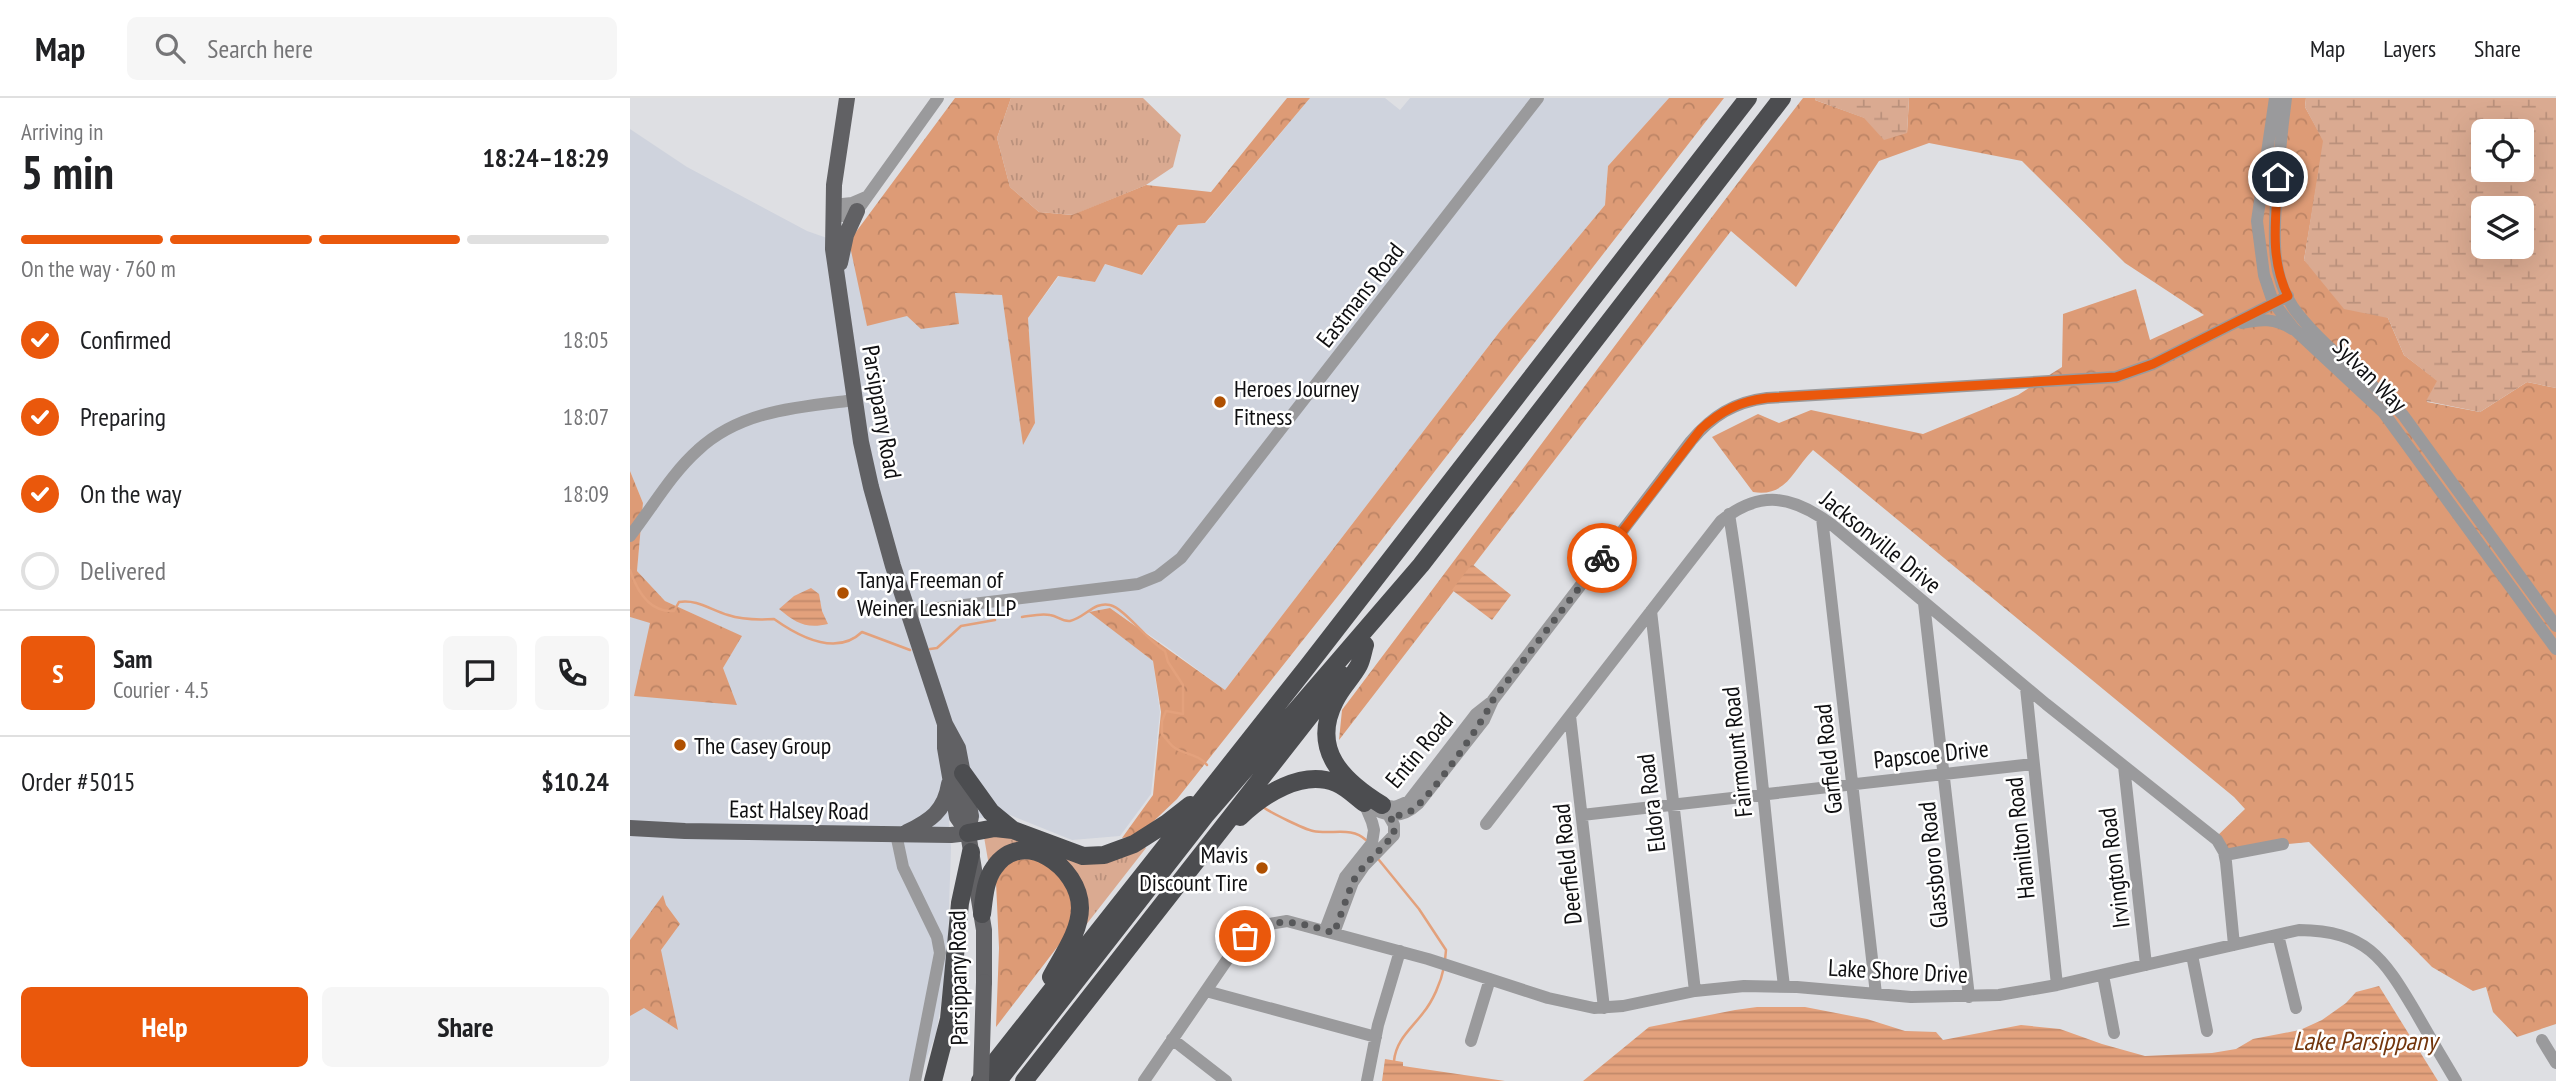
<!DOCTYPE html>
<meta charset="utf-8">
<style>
:root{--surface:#fff;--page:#f6f6f6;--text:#202124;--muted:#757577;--line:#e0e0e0;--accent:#ea580c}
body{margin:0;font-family:"PT Sans Narrow",sans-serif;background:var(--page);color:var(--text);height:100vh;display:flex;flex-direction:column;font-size:26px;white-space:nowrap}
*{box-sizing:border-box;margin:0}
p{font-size:23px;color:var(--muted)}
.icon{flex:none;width:38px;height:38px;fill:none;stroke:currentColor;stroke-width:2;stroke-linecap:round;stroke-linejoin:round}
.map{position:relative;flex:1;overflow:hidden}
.panel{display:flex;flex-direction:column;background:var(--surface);width:630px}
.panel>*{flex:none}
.fabs{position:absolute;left:1841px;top:21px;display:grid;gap:14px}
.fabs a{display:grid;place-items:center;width:63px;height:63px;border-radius:10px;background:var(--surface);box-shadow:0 7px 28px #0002;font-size:35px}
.pin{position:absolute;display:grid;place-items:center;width:60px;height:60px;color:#fff;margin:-30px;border:4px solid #fff;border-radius:50%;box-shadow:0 2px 7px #0007}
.courier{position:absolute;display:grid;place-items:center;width:70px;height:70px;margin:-35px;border:5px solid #ea580c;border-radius:50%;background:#fff;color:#222;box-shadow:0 2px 9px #0007}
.overview em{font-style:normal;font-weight:600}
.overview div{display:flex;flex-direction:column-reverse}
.overview{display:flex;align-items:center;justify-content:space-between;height:119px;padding:0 21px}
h1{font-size:46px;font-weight:600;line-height:52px}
.bar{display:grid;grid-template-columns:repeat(4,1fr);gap:10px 7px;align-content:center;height:84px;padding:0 21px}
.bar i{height:9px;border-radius:5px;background:var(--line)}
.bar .selected{background:var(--accent)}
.bar p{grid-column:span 4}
.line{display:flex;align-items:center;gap:18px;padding:0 21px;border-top:2px solid var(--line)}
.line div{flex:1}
.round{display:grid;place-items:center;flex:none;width:74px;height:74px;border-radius:10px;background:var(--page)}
ol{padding:0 21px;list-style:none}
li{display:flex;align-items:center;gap:21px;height:77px}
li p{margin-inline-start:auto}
li .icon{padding:7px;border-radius:50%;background:var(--accent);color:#fff;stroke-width:4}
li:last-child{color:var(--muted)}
li i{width:38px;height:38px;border:4px solid var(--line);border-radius:50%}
.primary-button{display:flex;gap:14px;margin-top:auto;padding:14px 21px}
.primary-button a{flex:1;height:80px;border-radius:10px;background:var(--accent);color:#fff;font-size:28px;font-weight:600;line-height:80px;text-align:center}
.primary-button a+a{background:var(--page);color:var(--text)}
header{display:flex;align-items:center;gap:42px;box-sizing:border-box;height:98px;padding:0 35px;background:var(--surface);border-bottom:2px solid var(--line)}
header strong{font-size:33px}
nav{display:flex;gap:38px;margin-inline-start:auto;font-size:24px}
.search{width:490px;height:63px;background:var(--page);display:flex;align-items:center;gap:18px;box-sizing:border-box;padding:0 24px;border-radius:10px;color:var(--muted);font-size:26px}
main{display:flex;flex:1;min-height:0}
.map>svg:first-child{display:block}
.built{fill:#cfd3dd}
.grass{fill:url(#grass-tufts)}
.forest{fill:url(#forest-crowns)}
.wetland{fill:url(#wetland-marsh);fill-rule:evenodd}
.water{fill:url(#water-rules)}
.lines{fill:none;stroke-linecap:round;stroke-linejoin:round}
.stream{stroke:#e3a17c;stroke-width:2.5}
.minor{stroke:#9a9a9c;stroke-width:12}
.major{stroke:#616164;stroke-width:16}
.highway{stroke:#4c4d50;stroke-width:18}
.major-bridge{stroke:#616164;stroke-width:16}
.done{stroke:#57585a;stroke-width:7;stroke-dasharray:0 12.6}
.route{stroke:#ea580c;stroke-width:9}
.poi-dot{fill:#af5001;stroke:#fff;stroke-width:2.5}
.labels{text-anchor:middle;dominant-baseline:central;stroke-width:5;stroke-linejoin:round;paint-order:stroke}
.street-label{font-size:24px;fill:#0f0f11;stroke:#fff}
.poi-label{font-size:24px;fill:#0f0f11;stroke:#fff;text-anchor:start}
.water-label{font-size:26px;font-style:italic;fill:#73360d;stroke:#fff}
</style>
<header>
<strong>Map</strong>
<div class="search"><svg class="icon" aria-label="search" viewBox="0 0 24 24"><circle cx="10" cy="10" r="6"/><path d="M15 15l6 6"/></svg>Search here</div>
<nav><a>Map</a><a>Layers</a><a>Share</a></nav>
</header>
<main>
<section class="panel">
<div class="overview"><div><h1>5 min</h1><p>Arriving in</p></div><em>18:24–18:29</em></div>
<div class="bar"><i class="selected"></i><i class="selected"></i><i class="selected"></i><i></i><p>On the way · 760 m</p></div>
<ol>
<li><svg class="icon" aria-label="check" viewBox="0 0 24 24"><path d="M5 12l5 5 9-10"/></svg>Confirmed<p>18:05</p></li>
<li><svg class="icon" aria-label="check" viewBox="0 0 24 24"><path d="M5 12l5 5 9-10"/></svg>Preparing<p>18:07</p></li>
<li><svg class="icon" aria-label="check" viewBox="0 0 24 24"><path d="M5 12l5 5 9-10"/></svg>On the way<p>18:09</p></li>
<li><i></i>Delivered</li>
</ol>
<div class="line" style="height:126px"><b class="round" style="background:var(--accent);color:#fff">S</b><div><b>Sam</b><p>Courier · 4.5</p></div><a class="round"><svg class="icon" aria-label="chat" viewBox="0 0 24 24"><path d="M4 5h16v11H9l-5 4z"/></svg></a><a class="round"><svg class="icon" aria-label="phone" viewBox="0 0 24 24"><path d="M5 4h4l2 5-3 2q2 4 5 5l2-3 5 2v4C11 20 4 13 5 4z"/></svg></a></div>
<div class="line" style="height:91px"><div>Order #5015</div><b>$10.24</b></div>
<div class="primary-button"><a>Help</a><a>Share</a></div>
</section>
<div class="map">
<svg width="1926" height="983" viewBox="0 0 1926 983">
<defs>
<pattern id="grass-tufts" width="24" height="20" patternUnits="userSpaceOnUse" patternTransform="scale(1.75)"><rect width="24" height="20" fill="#daaa91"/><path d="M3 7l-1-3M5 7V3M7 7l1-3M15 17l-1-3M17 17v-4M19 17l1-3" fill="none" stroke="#ba917c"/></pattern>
<pattern id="forest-crowns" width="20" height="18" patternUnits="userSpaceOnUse" patternTransform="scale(1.75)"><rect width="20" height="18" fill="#dd9b76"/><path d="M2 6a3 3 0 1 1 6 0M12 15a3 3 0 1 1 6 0" fill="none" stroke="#bc8465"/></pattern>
<pattern id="wetland-marsh" width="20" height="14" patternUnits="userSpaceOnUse" patternTransform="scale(1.75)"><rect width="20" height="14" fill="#daaa91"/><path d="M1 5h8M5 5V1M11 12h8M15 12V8" fill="none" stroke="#ba917c"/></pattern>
<pattern id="water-rules" width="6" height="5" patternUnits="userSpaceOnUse" patternTransform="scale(1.75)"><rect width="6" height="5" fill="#e3a17c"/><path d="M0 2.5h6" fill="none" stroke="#c2896a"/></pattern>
</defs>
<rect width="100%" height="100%" fill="#dedfe3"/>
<path class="built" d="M680,0H755L770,12L780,0H1039L978,68L975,107L871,232L595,592L537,549L480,510L460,514L523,563L530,614L521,696L490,738L442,742L380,717L319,723L321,750L317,868L306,936L288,983H0V519L20,524L93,570L111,538L35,503L7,473L13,405L0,373V31L57,69L177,133L220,148L277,218L328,226L324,195L372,197L393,346L405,325L398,220L429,178L465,184L474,166L513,177L548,127L576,125Z"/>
<path class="grass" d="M381,0H513L551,37L543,69L516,87L443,117L409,114L380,89L367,40Z
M368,736L440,760L514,748L516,750L452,832L359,768L354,739Z"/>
<path class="forest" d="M325,0H381L367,40L380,89L409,114L442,117L516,87L581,94L657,0H680L575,125L548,127L512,177L475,166L465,184L428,178L398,220L405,325L393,347L372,197L325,195L329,226L291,231L277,218L237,228L220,148V142Z
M1039,0H1094L719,484L547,701L508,738L492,740L523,697L531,614L523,563L459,514L480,510L595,592L871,232L975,107L978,68Z
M1173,0H1186L1185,2L1277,35L1279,0H1676L1675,9L1694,43L1674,162L1758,220L1774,257L1808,283L1797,304L1850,314L1897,284L1926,290V926L1887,939L1863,914L1856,889L1843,893L1802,869L1679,744L1594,752L1584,741L1615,711L1604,699L1183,352C1162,373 1157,399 1123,394L1082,339L1128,316L1149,325L1181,312L1293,336L1388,297L1432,269L1433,216L1506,191L1520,242L1574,217L1495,165L1392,63L1299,45L1249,63L1166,189L1101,133L709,642L712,612C866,408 1017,202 1173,0Z
M0,373L13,405L7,473L35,503L112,538L93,570L107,607L4,598L20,525L0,519Z
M405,761L429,775L444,807L438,835L366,929L369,850L366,784L375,768L386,762Z
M33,797L36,807L50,826L31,852L48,932L14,910L0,918V842Z"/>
<path class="wetland" d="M1186,0H1279L1277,35L1254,42L1234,20L1185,2Z
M1676,0H1926V290L1897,284L1850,314L1796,303L1807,283L1774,257L1758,220L1714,211L1674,162L1693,43L1675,9ZM1853,33H1892V72H1853ZM1853,110H1892V149H1853Z"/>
<path class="water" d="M842,466L881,497L862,522L822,492Z
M181,490L189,496L192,513L198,526C176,531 166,525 149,511L164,498Z
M1749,888L1808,983H953L1019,929L1105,912L1127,909H1175L1237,921L1275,933L1306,934L1313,942L1391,927L1430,931L1472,946L1515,958L1582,955L1606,951L1623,941L1670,932L1692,922L1716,905L1726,894Z
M755,961L773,964V968L875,983H752Z"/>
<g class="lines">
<path class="stream" d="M0,472C7,493 19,515 44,513L49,504C67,501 81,512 98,517C113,522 128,522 144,521C168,538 206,559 232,534L280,552
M392,519C400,518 411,515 420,517C428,518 432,524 440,523C455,520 464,503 480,507C494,510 519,544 535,553L538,564L553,587V616L536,613L532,623V636C536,640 540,647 545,650C556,657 568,656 577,667
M300,551L307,550L331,528L365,522
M633,709C641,715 674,731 683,733C702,737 721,728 736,742
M749,762L789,811L816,852L815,862
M764,963C766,942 781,931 793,915C803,903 811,884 814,869"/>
<path class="minor" d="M1645,0L1627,123L1634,177L1643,204L1664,231L1753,314L1926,551
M1656,0C1652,30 1649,61 1647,91C1644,133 1639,180 1668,216C1698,254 1740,281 1773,317L1926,528
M203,107L222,105L236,99
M203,117L213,118L227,113L308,0
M1612,225C1631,221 1645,220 1662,231
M1099,416C1124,572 1135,731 1154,888
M1192,420L1246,896
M0,438C22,410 41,376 68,352C111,312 169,309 225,302
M1294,505L1339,899
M1021,513L1065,893
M278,516L301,511L508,486L528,478L551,460L908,0
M1396,590L1427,887
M940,618L974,910
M1494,668L1516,867
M737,707C755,719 771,722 788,706L854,622L863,602L1061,343C1082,318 1104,304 1137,300L1486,279L1523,266L1658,198
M752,707L765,709L779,703L846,616L860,605
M952,717L1403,666
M856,726L1091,423C1131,391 1162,398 1201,426L1416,606L1587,742L1594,754L1596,764L1604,847
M266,736L273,769L307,839L310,855L285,983
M1595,757L1653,746
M695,832L715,779L742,745L744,732L742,724L734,705
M704,835L723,784L734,768L764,737V727L756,713
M1648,837L1666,910
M1562,857L1577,933
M1473,877L1484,935
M576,893L746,939
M542,941L596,983
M1912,942L1926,965
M841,943L860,881
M514,983L610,843L634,827L657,823L798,861L918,900L964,910L993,908L1065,893L1114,888L1167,889L1281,899L1369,897L1427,887L1669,832C1736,833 1753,859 1785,913C1798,936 1812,960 1826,983
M737,983L748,927L770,853"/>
<path class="major" d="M217,0L204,87L203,151L231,344L241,389L263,468L315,626L328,650L341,718L338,735L354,832V884
M210,165L216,137L227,113
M315,627V650L327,719L338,735
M0,730L55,733L321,737L338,735
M277,734C300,723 315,713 319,686"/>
<path class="highway" d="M735,547C733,553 732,561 729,567C722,580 711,590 705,603C680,652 713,683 752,707
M333,675L361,714L383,732L453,758L474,757L504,746L537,725L560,707
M610,719C633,697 672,671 706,685C716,689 725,698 734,705
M338,735L365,730L383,732
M352,816C354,801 355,782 364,770C392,728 450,769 450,810C450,834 432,858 421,879
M303,983L319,921L330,805L341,754
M350,983L677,569L1118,0
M368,983L575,718L791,467L1152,0
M394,983L712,577"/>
<path class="major-bridge" d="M351,983L354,884"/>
</g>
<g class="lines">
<path class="done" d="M615,838C644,816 672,825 704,835L723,783L734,768L764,737V727L760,718C767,718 774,717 781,713C800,701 853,624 863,602L972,460"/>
<path class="route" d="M972,460L1071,331C1091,313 1110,303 1137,300L1486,279L1523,266L1658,198C1639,159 1646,121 1648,79"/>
</g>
<g class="poi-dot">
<circle cx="590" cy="304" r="7"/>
<circle cx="213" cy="495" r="7"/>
<circle cx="50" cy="647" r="7"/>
<circle cx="632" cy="770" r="7"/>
</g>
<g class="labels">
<g class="street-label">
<text transform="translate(730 197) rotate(-52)">Eastmans Road</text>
<text transform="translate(1740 277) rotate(45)">Sylvan Way</text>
<text transform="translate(252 314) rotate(80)">Parsippany Road</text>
<text transform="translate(1251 444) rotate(39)">Jacksonville Drive</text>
<text transform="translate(789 652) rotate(-50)">Entin Road</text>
<text transform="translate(1107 654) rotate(-96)">Fairmount Road</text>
<text transform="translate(1301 656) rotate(-6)">Papscoe Drive</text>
<text transform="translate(1198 661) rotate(-96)">Garfield Road</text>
<text transform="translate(1021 705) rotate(-97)">Eldora Road</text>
<text transform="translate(169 712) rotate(1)">East Halsey Road</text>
<text transform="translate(1390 740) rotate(-96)">Hamilton Road</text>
<text transform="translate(937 766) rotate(-96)">Deerfield Road</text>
<text transform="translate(1303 767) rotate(-96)">Glassboro Road</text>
<text transform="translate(1484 770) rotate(-97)">Irvington Road</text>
<text transform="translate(1268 873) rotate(3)">Lake Shore Drive</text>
<text transform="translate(328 880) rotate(-91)">Parsippany Road</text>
</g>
<g class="poi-label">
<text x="604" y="290">Heroes Journey<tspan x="604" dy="28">Fitness</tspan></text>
<text x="227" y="481">Tanya Freeman of<tspan x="227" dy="28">Weiner Lesniak LLP</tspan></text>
<text x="64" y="647">The Casey Group</text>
<text x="618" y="756" text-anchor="end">Mavis<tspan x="618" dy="28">Discount Tire</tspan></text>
</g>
<g class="water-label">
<text x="1735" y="942">Lake Parsippany</text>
</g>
</g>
</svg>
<div class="fabs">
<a><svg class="icon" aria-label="locate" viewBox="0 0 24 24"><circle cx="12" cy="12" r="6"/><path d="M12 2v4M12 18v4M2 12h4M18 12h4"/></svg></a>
<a><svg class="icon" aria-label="layers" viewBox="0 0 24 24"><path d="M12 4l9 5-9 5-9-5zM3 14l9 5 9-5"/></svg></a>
</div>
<div class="pin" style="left:615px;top:838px;background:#ea580c"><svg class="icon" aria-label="bag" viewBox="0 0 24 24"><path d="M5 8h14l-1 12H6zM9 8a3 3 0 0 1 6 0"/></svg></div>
<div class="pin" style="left:1648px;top:79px;background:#1f2937"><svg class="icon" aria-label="home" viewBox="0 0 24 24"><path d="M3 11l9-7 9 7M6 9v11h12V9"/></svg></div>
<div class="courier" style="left:972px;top:460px"><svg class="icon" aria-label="bike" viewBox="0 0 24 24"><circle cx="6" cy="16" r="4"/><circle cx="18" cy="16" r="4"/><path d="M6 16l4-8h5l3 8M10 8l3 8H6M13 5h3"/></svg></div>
</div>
</main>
